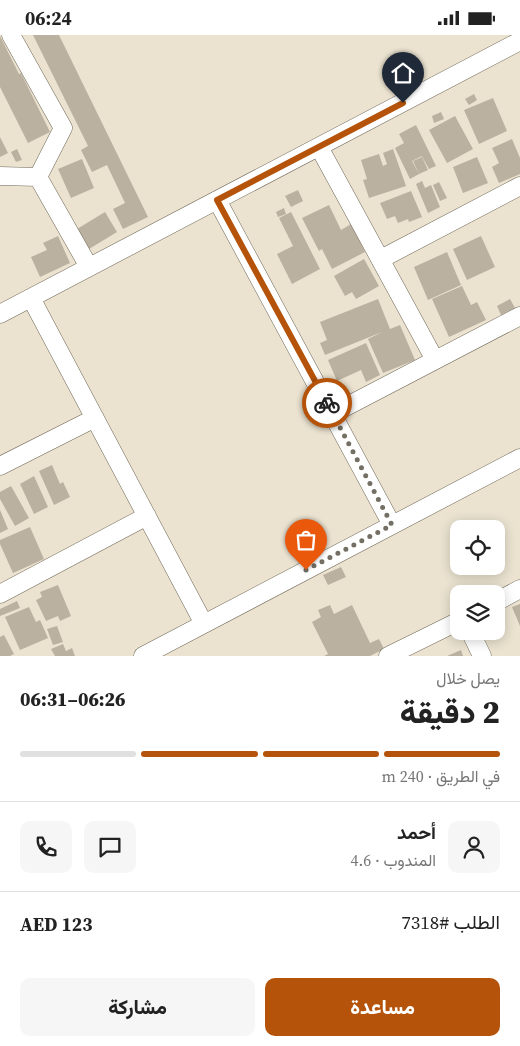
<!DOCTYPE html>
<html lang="ar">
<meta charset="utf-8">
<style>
:root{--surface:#fff;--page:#f6f6f6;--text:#222;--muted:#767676;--line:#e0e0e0;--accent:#b45309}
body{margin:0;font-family:"Source Serif 4",Vazirmatn,serif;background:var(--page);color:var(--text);direction:rtl;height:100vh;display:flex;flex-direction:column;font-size:19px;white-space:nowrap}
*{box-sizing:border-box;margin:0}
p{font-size:16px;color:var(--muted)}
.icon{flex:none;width:28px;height:28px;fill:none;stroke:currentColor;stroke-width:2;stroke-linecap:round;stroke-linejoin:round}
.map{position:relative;height:621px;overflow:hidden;direction:ltr}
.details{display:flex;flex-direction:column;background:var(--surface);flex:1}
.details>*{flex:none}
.fabs{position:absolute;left:450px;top:485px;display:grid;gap:10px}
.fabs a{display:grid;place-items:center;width:55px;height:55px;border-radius:10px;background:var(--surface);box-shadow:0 2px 12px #0003;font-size:25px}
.pin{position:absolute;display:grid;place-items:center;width:42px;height:42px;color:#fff;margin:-51px -21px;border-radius:50% 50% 50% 0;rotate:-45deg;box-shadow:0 0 5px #0007}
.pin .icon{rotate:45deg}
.courier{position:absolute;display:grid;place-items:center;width:50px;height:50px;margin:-25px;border:4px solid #b45309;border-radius:50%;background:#fff;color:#222;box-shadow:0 1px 6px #0007}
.headline em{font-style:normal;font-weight:800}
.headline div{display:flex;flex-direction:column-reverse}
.headline{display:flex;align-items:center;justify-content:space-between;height:85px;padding:0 20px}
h1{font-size:32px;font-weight:800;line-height:38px}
.bar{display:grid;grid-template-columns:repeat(4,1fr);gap:8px 5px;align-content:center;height:60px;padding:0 20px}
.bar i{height:6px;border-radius:4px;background:var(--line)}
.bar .on{background:var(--accent)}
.bar p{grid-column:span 4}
.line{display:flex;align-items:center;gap:12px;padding:0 20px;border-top:1px solid var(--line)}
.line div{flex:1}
.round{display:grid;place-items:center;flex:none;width:52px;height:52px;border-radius:10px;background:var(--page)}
.action{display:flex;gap:10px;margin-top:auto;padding:10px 20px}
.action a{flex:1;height:58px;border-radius:10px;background:var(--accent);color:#fff;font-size:20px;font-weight:800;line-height:58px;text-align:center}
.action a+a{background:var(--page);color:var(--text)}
.status{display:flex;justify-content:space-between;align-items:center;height:35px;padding:0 25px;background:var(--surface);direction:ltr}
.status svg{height:14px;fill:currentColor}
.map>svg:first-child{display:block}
.building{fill:#bab1a0}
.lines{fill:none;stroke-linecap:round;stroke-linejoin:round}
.minor-casing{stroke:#706858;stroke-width:19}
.minor{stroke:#fff;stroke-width:18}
.done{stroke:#746f64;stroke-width:5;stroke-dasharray:0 9}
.route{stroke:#b45309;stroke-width:6}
</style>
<div class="status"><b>06:24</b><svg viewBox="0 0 49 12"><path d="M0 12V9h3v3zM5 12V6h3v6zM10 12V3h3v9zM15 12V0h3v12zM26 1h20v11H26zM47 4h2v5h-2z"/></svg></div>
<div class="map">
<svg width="520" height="621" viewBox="0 0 520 621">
<rect width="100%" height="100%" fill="#ebe3d0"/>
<path class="building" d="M33,0H59L148,182L123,194L113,174L125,168L107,130L92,137L81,115L88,111Z
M0,1L19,39L21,38L50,97L28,108L0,52Z
M474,59L477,65L469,70L465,64Z
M493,63L507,96L479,109L464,75Z
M441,77L444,84L434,88L432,81Z
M455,81L473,114L447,128L429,95Z
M416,90L436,131L429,134L420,118L422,121L412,126L419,139L410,144L395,113L404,108L399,99Z
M0,102L8,118L0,122Z
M512,104L520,123V139L499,148L492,132L499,128L492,113Z
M17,114L22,125L16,127L11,117Z
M393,114L406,151L369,163L363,145L367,144L361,125L379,119L383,131L387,129L383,118Z
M422,122L428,135L419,139L413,126Z
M477,122L488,148L463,158L453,132Z
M82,124L94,153L71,163L58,134Z
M422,146L425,153L431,150L440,172L428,178L416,149Z
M439,147L447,163L440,166L433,150Z
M298,155L303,166L291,172L285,161Z
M411,156L422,182L409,187L408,184L398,188L395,181L387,184L380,168Z
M329,170L341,195L351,189L365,217L332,234L322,214L319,216L302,183Z
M284,173L286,179L278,182L276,177Z
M105,177L117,197L89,214L77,194Z
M291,177L320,234L292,249L277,219L293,211L279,183Z
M58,201L70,228L40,242L31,222L47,215L43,208Z
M481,201L495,232L467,245L453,214Z
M447,217L461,250L428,265L414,232Z
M364,224L379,251L356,264L352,257L345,261L334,241Z
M462,251L471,270L477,267L486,285L449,302L432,264Z
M378,264L390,294L400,290L415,325L383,338L368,304L382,297L325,320L320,308L327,305L320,287Z
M510,264L515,273L501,280L497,271Z
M366,308L380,340L366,347L361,335L337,346L328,325Z
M52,430L60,449L63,447L70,462L54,470L39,436Z
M34,441L48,472L34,479L20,449Z
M11,451L29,483L15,491L0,464V457Z
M0,475L8,494L0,498Z
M30,492L44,524L13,538L0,509V505Z
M341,532L346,542L328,550L323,540Z
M58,550L71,581L60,586L58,581L46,586L36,565L42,562L40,557Z
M17,566L20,573L0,581V574Z
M520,569V591L512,572Z
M330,570L334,579L352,570L370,608L379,604L384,614L370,621H324L328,619L312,587L321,582L318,575Z
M29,572L36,587L40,585L48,603L20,615L5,582Z
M57,591L63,607L53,610L47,594Z
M4,600L14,619L10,621H0V602Z
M63,609L66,616L72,613L75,621H55L51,614Z
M461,615L463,621H447Z"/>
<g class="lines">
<g class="minor-casing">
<path id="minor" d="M11,0L63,93L38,142
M319,112L435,325
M0,141L38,142
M38,142L89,232
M217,165L392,490
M381,224L520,151
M31,263L204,589
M0,279L520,6
M332,379L520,281
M0,431L95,383
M0,559L147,481
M496,567L520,554
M470,596L482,621
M143,621L520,423
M388,621L459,586"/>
</g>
<use href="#minor" class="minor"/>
</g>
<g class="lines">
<path class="done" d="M306,535L392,490L327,368"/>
<path class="route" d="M327,368L217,165L403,68"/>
</g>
</svg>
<div class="fabs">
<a><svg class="icon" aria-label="locate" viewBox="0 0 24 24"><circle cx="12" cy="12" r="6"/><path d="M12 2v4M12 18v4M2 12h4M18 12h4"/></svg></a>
<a><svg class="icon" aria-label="layers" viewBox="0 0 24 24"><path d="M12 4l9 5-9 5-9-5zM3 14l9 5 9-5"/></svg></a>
</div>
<div class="pin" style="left:306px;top:535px;background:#ea580c"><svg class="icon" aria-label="bag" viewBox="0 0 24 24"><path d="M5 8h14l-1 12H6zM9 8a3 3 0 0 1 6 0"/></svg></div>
<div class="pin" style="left:403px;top:68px;background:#1f2937"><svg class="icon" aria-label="home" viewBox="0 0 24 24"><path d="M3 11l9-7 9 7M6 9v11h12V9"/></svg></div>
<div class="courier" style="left:327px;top:368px"><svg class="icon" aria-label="bike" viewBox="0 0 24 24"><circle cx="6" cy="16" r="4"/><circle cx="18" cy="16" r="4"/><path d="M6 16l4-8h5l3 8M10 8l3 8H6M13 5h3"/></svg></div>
</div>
<section class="details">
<div class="headline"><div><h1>2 دقيقة</h1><p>يصل خلال</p></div><em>06:26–06:31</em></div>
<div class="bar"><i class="on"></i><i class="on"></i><i class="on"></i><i></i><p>في الطريق · 240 m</p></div>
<div class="line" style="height:90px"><a class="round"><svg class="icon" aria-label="person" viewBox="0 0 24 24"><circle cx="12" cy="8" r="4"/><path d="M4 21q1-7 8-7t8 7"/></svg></a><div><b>أحمد</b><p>المندوب · 4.6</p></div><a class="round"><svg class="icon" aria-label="chat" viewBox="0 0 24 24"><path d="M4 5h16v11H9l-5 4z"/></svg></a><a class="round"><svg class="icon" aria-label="phone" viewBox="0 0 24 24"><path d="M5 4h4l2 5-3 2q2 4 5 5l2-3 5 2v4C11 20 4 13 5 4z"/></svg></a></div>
<div class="line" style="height:65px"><div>الطلب #7318</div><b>AED 123</b></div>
<div class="action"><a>مساعدة</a><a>مشاركة</a></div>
</section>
